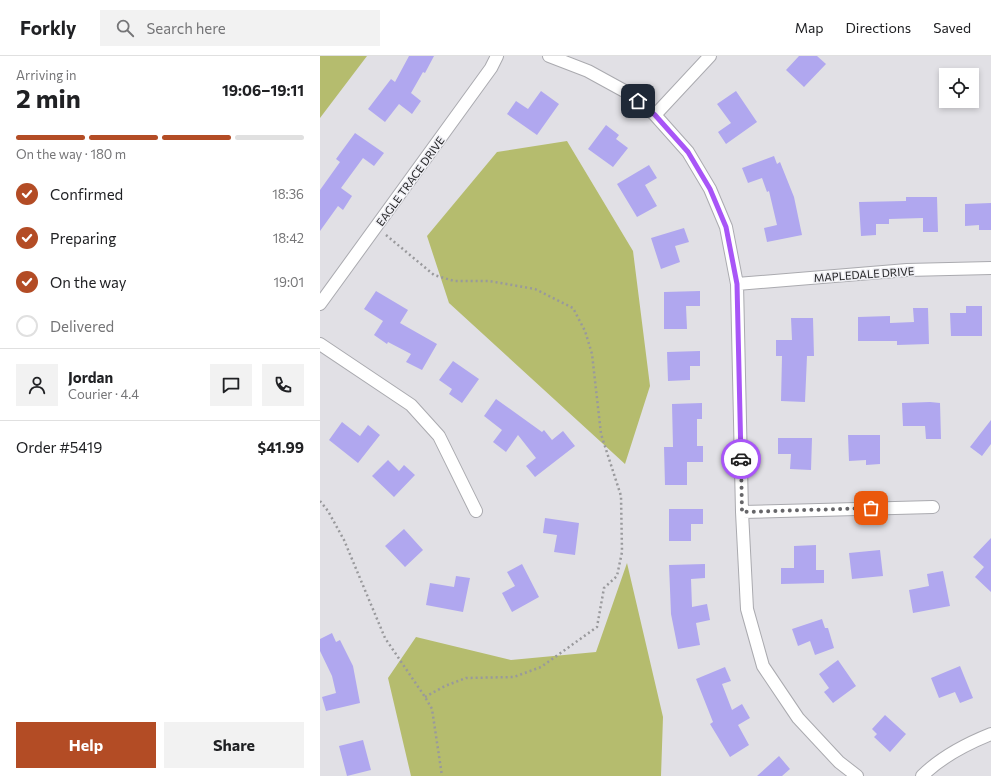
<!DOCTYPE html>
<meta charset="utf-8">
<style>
:root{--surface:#fff;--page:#f2f2f2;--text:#202124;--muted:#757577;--line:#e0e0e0;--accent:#b34c25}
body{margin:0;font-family:Commissioner,sans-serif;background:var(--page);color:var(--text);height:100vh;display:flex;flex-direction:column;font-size:15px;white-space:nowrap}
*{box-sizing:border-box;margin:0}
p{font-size:13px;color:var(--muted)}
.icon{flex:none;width:22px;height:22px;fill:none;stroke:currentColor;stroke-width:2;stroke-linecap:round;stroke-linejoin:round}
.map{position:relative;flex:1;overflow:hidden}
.panel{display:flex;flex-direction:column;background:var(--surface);width:320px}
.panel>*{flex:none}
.tools{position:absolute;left:619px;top:12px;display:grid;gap:8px}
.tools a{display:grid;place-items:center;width:40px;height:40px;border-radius:0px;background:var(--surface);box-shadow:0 2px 6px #0003;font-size:20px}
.pin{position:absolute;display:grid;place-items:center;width:34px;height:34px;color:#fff;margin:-17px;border-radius:8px;box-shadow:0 2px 6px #0006}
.courier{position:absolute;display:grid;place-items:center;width:40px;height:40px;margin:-20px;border:3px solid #a855f7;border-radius:50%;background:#fff;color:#222;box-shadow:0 1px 5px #0007}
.overview em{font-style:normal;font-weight:700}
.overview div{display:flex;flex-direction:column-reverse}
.overview{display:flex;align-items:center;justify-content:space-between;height:68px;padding:0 16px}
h1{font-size:26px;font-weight:700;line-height:30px}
.bar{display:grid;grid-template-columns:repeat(4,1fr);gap:6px 4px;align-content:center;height:48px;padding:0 16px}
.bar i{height:5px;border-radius:3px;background:var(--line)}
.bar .current{background:var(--accent)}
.bar p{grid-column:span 4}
.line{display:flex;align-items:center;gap:10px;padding:0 16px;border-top:1px solid var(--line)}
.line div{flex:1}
.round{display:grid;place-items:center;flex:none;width:42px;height:42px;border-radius:0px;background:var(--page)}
ol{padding:0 16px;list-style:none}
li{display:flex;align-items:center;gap:12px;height:44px}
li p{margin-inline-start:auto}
li .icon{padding:4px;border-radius:50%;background:var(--accent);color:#fff;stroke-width:4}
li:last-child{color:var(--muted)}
li i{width:22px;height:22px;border:2px solid var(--line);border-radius:50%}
.cta{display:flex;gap:8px;margin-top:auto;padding:8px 16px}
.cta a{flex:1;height:46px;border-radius:0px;background:var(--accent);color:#fff;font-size:16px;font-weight:700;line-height:46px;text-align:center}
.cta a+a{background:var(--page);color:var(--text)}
header{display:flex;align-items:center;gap:24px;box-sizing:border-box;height:56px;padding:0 20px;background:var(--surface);border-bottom:1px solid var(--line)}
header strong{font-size:19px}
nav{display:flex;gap:22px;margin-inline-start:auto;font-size:14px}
.search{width:280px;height:36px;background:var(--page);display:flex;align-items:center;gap:10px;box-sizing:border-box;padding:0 14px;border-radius:0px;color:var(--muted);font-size:15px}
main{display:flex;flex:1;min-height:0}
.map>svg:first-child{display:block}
.green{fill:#b5bc6e}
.building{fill:#b0a7ef}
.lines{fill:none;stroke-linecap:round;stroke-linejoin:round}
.minor-casing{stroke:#aaaaaf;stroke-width:14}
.path{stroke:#99999c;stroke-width:2.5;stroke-dasharray:2 3;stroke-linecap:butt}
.minor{stroke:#fff;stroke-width:12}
.done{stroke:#666669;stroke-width:4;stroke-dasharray:0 7.2}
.route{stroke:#a855f7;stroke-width:5}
.labels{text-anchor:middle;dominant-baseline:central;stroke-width:3;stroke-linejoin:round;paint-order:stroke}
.street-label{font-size:11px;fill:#242426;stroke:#eeeef3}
</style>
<header>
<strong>Forkly</strong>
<div class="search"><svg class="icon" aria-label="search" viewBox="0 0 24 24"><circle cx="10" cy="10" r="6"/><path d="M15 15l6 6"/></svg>Search here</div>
<nav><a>Map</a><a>Directions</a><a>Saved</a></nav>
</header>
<main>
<section class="panel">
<div class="overview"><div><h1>2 min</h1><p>Arriving in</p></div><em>19:06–19:11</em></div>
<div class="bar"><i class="current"></i><i class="current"></i><i class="current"></i><i></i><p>On the way · 180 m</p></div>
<ol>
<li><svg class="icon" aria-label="check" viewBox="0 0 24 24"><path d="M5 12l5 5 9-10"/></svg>Confirmed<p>18:36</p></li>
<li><svg class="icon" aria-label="check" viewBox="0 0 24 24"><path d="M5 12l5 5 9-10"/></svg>Preparing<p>18:42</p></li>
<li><svg class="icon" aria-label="check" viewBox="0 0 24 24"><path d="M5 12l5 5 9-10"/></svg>On the way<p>19:01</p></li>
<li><i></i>Delivered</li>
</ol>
<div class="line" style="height:72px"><a class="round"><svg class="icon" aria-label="person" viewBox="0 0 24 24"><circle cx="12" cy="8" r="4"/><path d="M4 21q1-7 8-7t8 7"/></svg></a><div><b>Jordan</b><p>Courier · 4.4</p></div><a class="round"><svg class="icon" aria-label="chat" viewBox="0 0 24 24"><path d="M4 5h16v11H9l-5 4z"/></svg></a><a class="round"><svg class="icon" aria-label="phone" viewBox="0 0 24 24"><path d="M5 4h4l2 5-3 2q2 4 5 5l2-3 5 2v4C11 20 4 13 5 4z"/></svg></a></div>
<div class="line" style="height:52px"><div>Order #5419</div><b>$41.99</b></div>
<div class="cta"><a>Help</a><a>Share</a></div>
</section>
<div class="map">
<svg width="671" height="720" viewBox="0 0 671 720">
<rect width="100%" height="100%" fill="#e1e0e5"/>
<path class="green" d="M0,0H47L0,62Z
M247,85L313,195L330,330L305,408L129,247L107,180L177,96Z
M307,507L343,661L341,720H91L68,622L96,581L191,604L276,596Z"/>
<path class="building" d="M89,0H114L105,17L103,16L91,37L101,45L92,58L79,48L65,66L48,53L71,23L75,26Z
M479,0H497L506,8L484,31L466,14Z
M221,35L239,48L217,79L187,58L196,45L208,53Z
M416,35L437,66L406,88L398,76L411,67L397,48Z
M286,69L299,79L296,83L308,92L293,111L268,93Z
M35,77L64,97L54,110L43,102L21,132L32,140L23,154L18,150L0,175V134L20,106L16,103Z
M454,100L457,108L460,106L474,141L482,179L447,186L444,172L457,169L449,135L447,136L442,122L428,127L422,112Z
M329,109L337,122L325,129L337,150L317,161L297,128Z
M586,141H617L618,176H603V162L569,163V168H556V179L541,180L539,146L586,145Z
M671,147V174H659V169L645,170V148Z
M364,172L369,186L355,190L360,206L341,213L331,182Z
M56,235L88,254L80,267L117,288L102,314L86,306L91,298L68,286L67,288L54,279L63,265L44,253Z
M380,235V250H366L367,273H344V236Z
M646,250H662V280H631L630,257H646Z
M593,252H608L609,288L577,289V285H538V261L570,260V267L594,266Z
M471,262H493L494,300H487L485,346L461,345L462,300H456V284H472Z
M380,295V310H370V324L348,325L347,296Z
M133,305L159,323L142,347L129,338L132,333L119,324Z
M176,343L222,376L224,374L232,384L243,375L255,390L215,421L206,410L216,402L198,379L186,396L173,386L182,374L164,360Z
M610,346L620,347L621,383H606L605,370H583L582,347Z
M382,347V363H377V390H383V406H367V429H345L344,391H353L352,348Z
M671,364V388L662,400L650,391Z
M22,366L40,380L48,369L60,379L38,407L9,384Z
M528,379H560V408L546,409V404L529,405Z
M458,382H492L491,414L470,413L471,398H458Z
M68,404L79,415L84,409L95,419L74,441L52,420Z
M349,453H383V468H371V485H349Z
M225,462L259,467L255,499L234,496L237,479L223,477Z
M84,473L103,494L85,511L65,490Z
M671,482V536L655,521L664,511L653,501Z
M496,489V514H504V527L461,528V512H474V490Z
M560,494L563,520L532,523L529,497Z
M202,508L219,541L192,556L182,537L195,530L187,516Z
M385,508V522L371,523L372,551L387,548L390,564L376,567L380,589L358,593L351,558L349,509Z
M623,515L630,550L593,557L589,534L609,530L607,518Z
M136,520L150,522L143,556L106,549L110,527L134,531Z
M502,563L505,572H508L514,592L495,599L490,585L478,590L472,573Z
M12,577L16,586L20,584L33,610L40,647L6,655L2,641L16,637L12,620L0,595V583Z
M518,604L536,630L513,647L504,636L509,632L499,618Z
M640,610L653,642L640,647L635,636L619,642L611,622Z
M405,611L411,625L402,628L412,654L422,648L430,662L418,669L429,689L410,701L390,668L393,666L376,623Z
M565,659L586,678L570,696L554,681L557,678L552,673Z
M43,684L51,714L27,720L19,690Z
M459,700L470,713L462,720H437Z"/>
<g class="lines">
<g class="minor-casing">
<path id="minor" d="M229,0L268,15L310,38L335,59L368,96L390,133L406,171L417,228L422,456L427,553L443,610L478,662L519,706L537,720
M335,59L390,0
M417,228L587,214L671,212
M0,248L171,12L177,0
M0,288L91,349L119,380L156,455
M422,456L613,451
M602,720C621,701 646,688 671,678"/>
</g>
<path class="path" d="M66,179L114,219L134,225H169L215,233L253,252L265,275L272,298L281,378L301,440L302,496L297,520L284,532L277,571L221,611L194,621L146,622L125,630L105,641
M0,445L8,455L24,484L65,582L105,641L112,653L122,720"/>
<use href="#minor" class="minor"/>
</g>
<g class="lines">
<path class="done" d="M421,403L422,456L551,452"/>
<path class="route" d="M318,45L335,59L368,96L390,133L406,171L417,228L421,403"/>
</g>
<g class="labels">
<g class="street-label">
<text transform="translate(90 125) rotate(-54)">EAGLE TRACE DRIVE</text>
<text transform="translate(544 218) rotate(-4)">MAPLEDALE DRIVE</text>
</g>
</g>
</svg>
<div class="tools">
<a><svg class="icon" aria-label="locate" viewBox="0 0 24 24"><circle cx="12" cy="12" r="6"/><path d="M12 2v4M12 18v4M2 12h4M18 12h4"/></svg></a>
</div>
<div class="pin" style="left:551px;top:452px;background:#ea580c"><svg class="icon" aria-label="bag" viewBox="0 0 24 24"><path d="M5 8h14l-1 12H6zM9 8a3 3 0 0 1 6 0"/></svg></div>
<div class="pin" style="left:318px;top:45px;background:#1f2937"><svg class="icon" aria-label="home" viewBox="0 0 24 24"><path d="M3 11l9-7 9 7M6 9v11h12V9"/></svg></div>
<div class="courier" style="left:421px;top:403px"><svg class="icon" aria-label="car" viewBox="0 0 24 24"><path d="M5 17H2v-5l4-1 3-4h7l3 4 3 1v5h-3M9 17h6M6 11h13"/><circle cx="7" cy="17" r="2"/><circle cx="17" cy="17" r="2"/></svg></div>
</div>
</main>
